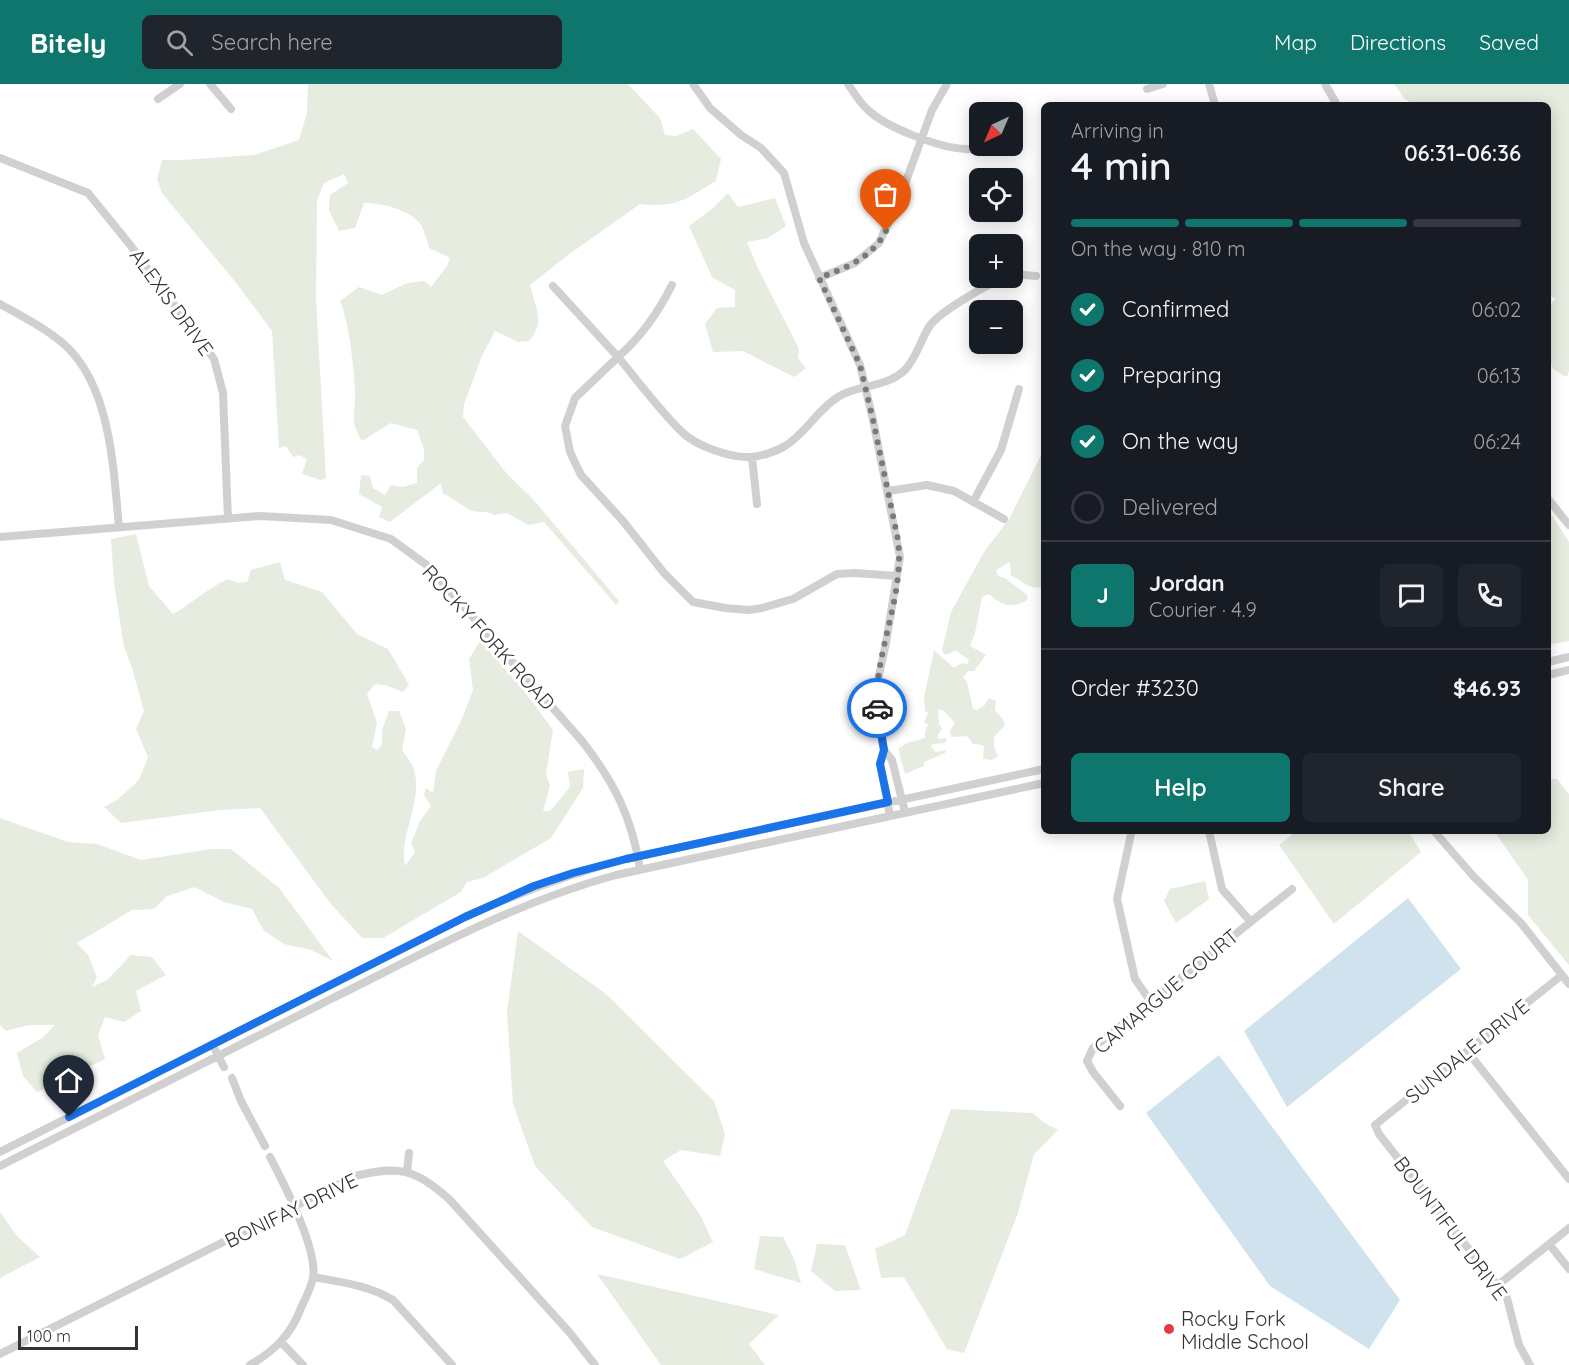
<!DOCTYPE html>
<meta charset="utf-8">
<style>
:root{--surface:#171b24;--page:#20242c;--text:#f1f3f6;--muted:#9ea1a6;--line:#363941;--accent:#0f766e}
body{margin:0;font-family:Quicksand,sans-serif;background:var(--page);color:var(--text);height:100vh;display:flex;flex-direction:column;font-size:22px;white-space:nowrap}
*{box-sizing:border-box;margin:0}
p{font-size:20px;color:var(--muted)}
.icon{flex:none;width:33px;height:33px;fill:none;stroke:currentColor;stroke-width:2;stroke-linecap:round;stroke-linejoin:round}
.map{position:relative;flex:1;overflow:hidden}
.drawer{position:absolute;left:1041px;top:18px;width:510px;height:732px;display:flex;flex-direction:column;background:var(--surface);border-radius:9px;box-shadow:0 3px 15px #0003}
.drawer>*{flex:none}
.needle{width:39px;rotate:224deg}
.buttons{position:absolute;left:969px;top:18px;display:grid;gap:12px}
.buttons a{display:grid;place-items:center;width:54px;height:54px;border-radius:9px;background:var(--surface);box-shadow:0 3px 15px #0003;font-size:30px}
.scale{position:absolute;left:18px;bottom:15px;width:120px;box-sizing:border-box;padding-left:6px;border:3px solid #333;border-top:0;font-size:16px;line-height:21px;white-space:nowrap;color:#333;-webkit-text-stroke:4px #fff;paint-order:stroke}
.pin{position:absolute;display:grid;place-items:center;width:51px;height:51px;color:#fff;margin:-62px -26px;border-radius:50% 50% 50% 0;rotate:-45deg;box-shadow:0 0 6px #0007}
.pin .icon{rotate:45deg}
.courier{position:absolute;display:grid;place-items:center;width:60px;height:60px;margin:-30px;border:4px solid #1a73e8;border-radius:50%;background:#fff;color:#222;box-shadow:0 2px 8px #0007}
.head em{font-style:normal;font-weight:600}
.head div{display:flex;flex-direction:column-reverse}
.head{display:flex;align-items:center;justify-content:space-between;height:102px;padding:0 30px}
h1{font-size:39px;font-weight:600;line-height:45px}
.bar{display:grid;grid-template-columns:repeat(4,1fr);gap:9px 6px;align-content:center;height:72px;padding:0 30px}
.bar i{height:8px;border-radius:4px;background:var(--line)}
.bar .selected{background:var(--accent)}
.bar p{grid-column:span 4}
.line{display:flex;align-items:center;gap:15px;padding:0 30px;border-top:2px solid var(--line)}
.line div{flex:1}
.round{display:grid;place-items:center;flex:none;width:63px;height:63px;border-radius:9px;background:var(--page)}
ol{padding:0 30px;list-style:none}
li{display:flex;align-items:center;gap:18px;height:66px}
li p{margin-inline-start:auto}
li .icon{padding:6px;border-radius:50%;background:var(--accent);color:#fff;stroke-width:4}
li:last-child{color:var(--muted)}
li i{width:33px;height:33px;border:3px solid var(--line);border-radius:50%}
.primary-button{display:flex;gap:12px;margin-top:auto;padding:12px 30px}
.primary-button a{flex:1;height:69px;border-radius:9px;background:var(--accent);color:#fff;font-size:24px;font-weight:600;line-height:69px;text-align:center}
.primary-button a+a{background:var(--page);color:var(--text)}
header{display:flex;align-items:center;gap:36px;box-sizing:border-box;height:84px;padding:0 30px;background:var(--accent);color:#fff}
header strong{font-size:28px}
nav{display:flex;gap:33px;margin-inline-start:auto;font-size:21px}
.search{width:420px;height:54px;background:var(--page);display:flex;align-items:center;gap:15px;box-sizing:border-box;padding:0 21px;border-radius:9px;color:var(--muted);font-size:22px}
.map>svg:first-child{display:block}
.green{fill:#e6ecdf}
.water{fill:#cfe2ee}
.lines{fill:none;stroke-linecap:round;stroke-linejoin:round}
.minor{stroke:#d0d0d0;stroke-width:8}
.done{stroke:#7a7a7a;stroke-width:6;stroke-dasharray:0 10.8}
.route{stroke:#1a73e8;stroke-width:8}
.poi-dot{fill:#e63946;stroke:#fff;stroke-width:2}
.labels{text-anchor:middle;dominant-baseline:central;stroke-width:6;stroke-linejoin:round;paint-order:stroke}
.street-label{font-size:20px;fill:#333;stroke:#fff}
.poi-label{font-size:20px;fill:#333;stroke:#fff;text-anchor:start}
</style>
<header>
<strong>Bitely</strong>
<div class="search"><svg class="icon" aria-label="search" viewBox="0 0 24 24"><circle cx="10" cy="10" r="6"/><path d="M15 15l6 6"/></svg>Search here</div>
<nav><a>Map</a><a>Directions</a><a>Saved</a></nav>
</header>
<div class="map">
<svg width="1569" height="1281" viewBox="0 0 1569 1281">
<rect width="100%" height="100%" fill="#fff"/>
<path class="green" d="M308,0H628L660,34L665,51L676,52L693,45L721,75L716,97C685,115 679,124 640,120L568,171L530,201C535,223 546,238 529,257L518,258L495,247L482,272L464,320L463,333L507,390L532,414L619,517L616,521L544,438L528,441L507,429L494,431C485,425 478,430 470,426C460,421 453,413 443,410L441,399L390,438L379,433L382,423L359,410L361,391L370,392L373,404L385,411L391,401L403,403L417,399V384L424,376V365L417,346L391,339L362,357C348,334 356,332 355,308C354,284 349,238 340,217L359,203L382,211L407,199L424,197L431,203L447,182L450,174L429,164C427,156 425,148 421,141C412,126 381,119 364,119L355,144L339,147L329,126L330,111L348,99L344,90L324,99L317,117L316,215L326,394L321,396L302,390L307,375L299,371L293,373L286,362L279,364L272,247L237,200L162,109L157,95L162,76H181L254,71L299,56L307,29Z
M1394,0H1569V286L1567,293C1547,284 1548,275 1548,256L1550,254L1548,222L1556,215L1548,210V21H1414L1404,14Z
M728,109L738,123L775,114L786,142L768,154L747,158L757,182L799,265L798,274L806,284L794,293L743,267L713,268L705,240L717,224L735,223V206L712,193L689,142L713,124Z
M1044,365V501L1038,504C1022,502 1022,495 1011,492L1010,478L996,486L998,492L1005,494L1028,512L1026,517C1010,525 1002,521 989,510L982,513L975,549L970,562L986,571L974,587H968L963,593L967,598L973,625L977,626L984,622L989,614L996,617L995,626L1002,634L1005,641L994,653V663L998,672L992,676L983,675L984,662L978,660H973L967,652L951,653L950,647L955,639L944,627L938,625L939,640L942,645L938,650V654L942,655L945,653L947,657L944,659L933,660L931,663L936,668L946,666L945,669L924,678V682L905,690C903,681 899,673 899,664L907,659L925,654V647L928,641L924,638L928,629L925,627L924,613L934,566L954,584L962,579L968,580L969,576L955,566L949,570H944L942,566L951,528L984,468L1009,435Z
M1548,425L1569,458V557L1548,561Z
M136,450L149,502L173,530C192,519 208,504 228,495L238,499L247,498L251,486L280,478L285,496L322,508L357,550L388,565L409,601L403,608L385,601L375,600L367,610L377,639L372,663L377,666L382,661V646L389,627H399L406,645L402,666C406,672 413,680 414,686C423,720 399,749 405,782L415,768L411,759L420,737L431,722L424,711L426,704L433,709L436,687L462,635L473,606L469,575L480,557L523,605L553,646L546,690L550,702L543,727H550L570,703L568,688L584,685L583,704L551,754L483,794L467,798L461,808L383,854H362L331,820L260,724L220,726L121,739L104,723L117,716L139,696L148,673L136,645L144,627L132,584L124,563L114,498L111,455Z
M1548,695H1557L1569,710V881L1528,831V796L1494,747H1548Z
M0,734L68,758L97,760L141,776L211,765H231L279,804L333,877L311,866L284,860L264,847L252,825L224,818L195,803L167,812L154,825L132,826L77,859L88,871L97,893L92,903L107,896L131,871L152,873L166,891L136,907L141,927L124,938L105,933L98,951L105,975L37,1008L23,992L17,969L42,954L55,941H29L6,947L0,941Z
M1297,747H1408L1421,768L1334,840L1279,761Z
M1205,797L1209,815L1176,839L1164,817L1170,805Z
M518,847L606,910L714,1017L725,1050L720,1072L681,1066L663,1077L700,1131L713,1158L680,1175L592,1143L535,1082L513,1020L507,928Z
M951,1025L1033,1029L1043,1038L1058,1046L1034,1070L1018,1129L964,1269L947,1265L904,1193L881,1194L875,1165L905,1151Z
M0,1128L17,1152L40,1173L0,1194Z
M760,1152L783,1153L794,1175L801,1199L754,1185Z
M817,1160L845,1161L861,1206L835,1207L811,1187Z
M597,1190L779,1231L749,1260L765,1281H661Z"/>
<path class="water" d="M1408,814L1461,885L1287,1023L1244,947Z
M1219,971L1400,1216L1369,1265L1270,1202L1146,1029Z"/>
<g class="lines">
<path class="minor" d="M210,0L231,25
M693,0L710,24L741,51L761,64L784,89L804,159L860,281L873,336L900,473L886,559L876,605L877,630L884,666L880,679L890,732
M848,0C854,9 860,19 868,26C887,44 940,64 966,65C978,66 991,63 1003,62
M1209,0L1215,21
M1325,0L1337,21
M1147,5L1163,0
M158,15L180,0
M0,74L88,109L131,162L214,275L223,309L228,435
M1012,190L1036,192
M819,194L855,179L879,159L901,111L932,26L947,0
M553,202L618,273C642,252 658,229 672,201
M0,220C18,230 38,240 55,253C111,292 113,382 119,443
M752,373L757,420
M888,407L927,401L954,407L1004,435
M1548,415L1569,441
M973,418L1001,366L1019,305
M0,453L260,432L331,436L391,455L428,482L582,657C614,698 632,733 640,785
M897,492L855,489L837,490L793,515L762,524L749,526L725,524L693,518L664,489L623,437L581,391L570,368L565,342L575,314L618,273C639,298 659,326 683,349C697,362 730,374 750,373C760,373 777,367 785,362C806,349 818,325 838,313C859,300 886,304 905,286C917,273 920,257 929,243C937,229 988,200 1004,194
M1548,578L1569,573
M1548,591L1569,586
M884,666L892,676L905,728
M1130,747L1131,750L1117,815L1135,895L1151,918
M1209,747L1222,805L1250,837
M1434,747L1474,793L1521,839L1569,900
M212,960L224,983
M1467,967L1569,1095
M232,994L241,1017L265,1062
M1120,1022L1093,988L1087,977L1093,964L1292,805
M0,1068L465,833C518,809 570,790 626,775L1044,685
M0,1082C111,1026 222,970 333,914C426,868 516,818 616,791L1044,699
M407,1087L409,1069
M1549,1160L1569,1185
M313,1193C341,1198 368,1201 393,1216L452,1281
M1498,1201L1569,1144
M281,1258L303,1281
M0,1270L355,1092C400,1081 414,1085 449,1115L570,1249L595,1281
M250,1281C274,1267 291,1251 301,1224C305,1215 311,1204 313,1194C318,1165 284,1100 270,1073
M1530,1281L1519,1261L1507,1214L1379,1050L1375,1041L1562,891"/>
</g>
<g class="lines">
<path class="done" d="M877,624C874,568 905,513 898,456L873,336L860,281L819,194C846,184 872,174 886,147"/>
<path class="route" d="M69,1033L465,833L534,802L573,789L626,775L888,718L880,680L884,666L877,624"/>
</g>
<circle class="poi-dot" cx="1169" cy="1245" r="6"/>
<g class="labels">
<g class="street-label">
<text transform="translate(172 218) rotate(54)">ALEXIS DRIVE</text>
<text transform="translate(489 553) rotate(48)">ROCKY FORK ROAD</text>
<text transform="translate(1166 907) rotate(-40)">CAMARGUE COURT</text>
<text transform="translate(1467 967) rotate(-39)">SUNDALE DRIVE</text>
<text transform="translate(291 1126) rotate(-26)">BONIFAY DRIVE</text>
<text transform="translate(1451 1144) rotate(53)">BOUNTIFUL DRIVE</text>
</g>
<g class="poi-label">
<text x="1181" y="1234">Rocky Fork<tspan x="1181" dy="23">Middle School</tspan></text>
</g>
</g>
</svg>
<div class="buttons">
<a><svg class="needle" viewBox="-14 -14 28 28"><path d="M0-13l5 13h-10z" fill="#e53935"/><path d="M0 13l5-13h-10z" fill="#9ea1a6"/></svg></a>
<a><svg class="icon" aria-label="locate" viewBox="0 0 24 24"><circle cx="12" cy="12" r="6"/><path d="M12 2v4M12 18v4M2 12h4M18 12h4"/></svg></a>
<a>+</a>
<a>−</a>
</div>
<div class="scale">100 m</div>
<div class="pin" style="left:886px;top:147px;background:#ea580c"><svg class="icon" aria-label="bag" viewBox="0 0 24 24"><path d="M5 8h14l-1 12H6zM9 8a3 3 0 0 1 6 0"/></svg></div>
<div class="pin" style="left:69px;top:1033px;background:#1f2937"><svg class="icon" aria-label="home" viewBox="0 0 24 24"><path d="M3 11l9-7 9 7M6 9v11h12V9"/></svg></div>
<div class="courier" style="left:877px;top:624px"><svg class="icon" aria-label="car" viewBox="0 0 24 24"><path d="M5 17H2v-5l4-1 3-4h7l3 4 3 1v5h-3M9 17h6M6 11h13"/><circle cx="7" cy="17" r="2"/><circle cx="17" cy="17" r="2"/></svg></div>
<section class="drawer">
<div class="head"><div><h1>4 min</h1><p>Arriving in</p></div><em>06:31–06:36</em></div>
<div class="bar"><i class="selected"></i><i class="selected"></i><i class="selected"></i><i></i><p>On the way · 810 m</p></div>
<ol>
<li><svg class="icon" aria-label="check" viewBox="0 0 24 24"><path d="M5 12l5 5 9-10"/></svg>Confirmed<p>06:02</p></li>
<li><svg class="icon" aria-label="check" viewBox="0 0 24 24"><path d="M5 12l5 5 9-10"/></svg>Preparing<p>06:13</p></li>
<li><svg class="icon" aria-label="check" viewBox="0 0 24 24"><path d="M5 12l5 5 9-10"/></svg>On the way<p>06:24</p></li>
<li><i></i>Delivered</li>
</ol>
<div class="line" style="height:108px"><b class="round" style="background:var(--accent);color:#fff">J</b><div><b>Jordan</b><p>Courier · 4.9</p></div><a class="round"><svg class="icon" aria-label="chat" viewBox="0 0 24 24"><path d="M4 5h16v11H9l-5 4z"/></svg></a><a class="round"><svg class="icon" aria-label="phone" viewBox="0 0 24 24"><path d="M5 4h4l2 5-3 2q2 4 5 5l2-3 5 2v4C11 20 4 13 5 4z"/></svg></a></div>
<div class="line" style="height:78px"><div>Order #3230</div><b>$46.93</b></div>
<div class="primary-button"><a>Help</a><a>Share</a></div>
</section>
</div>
